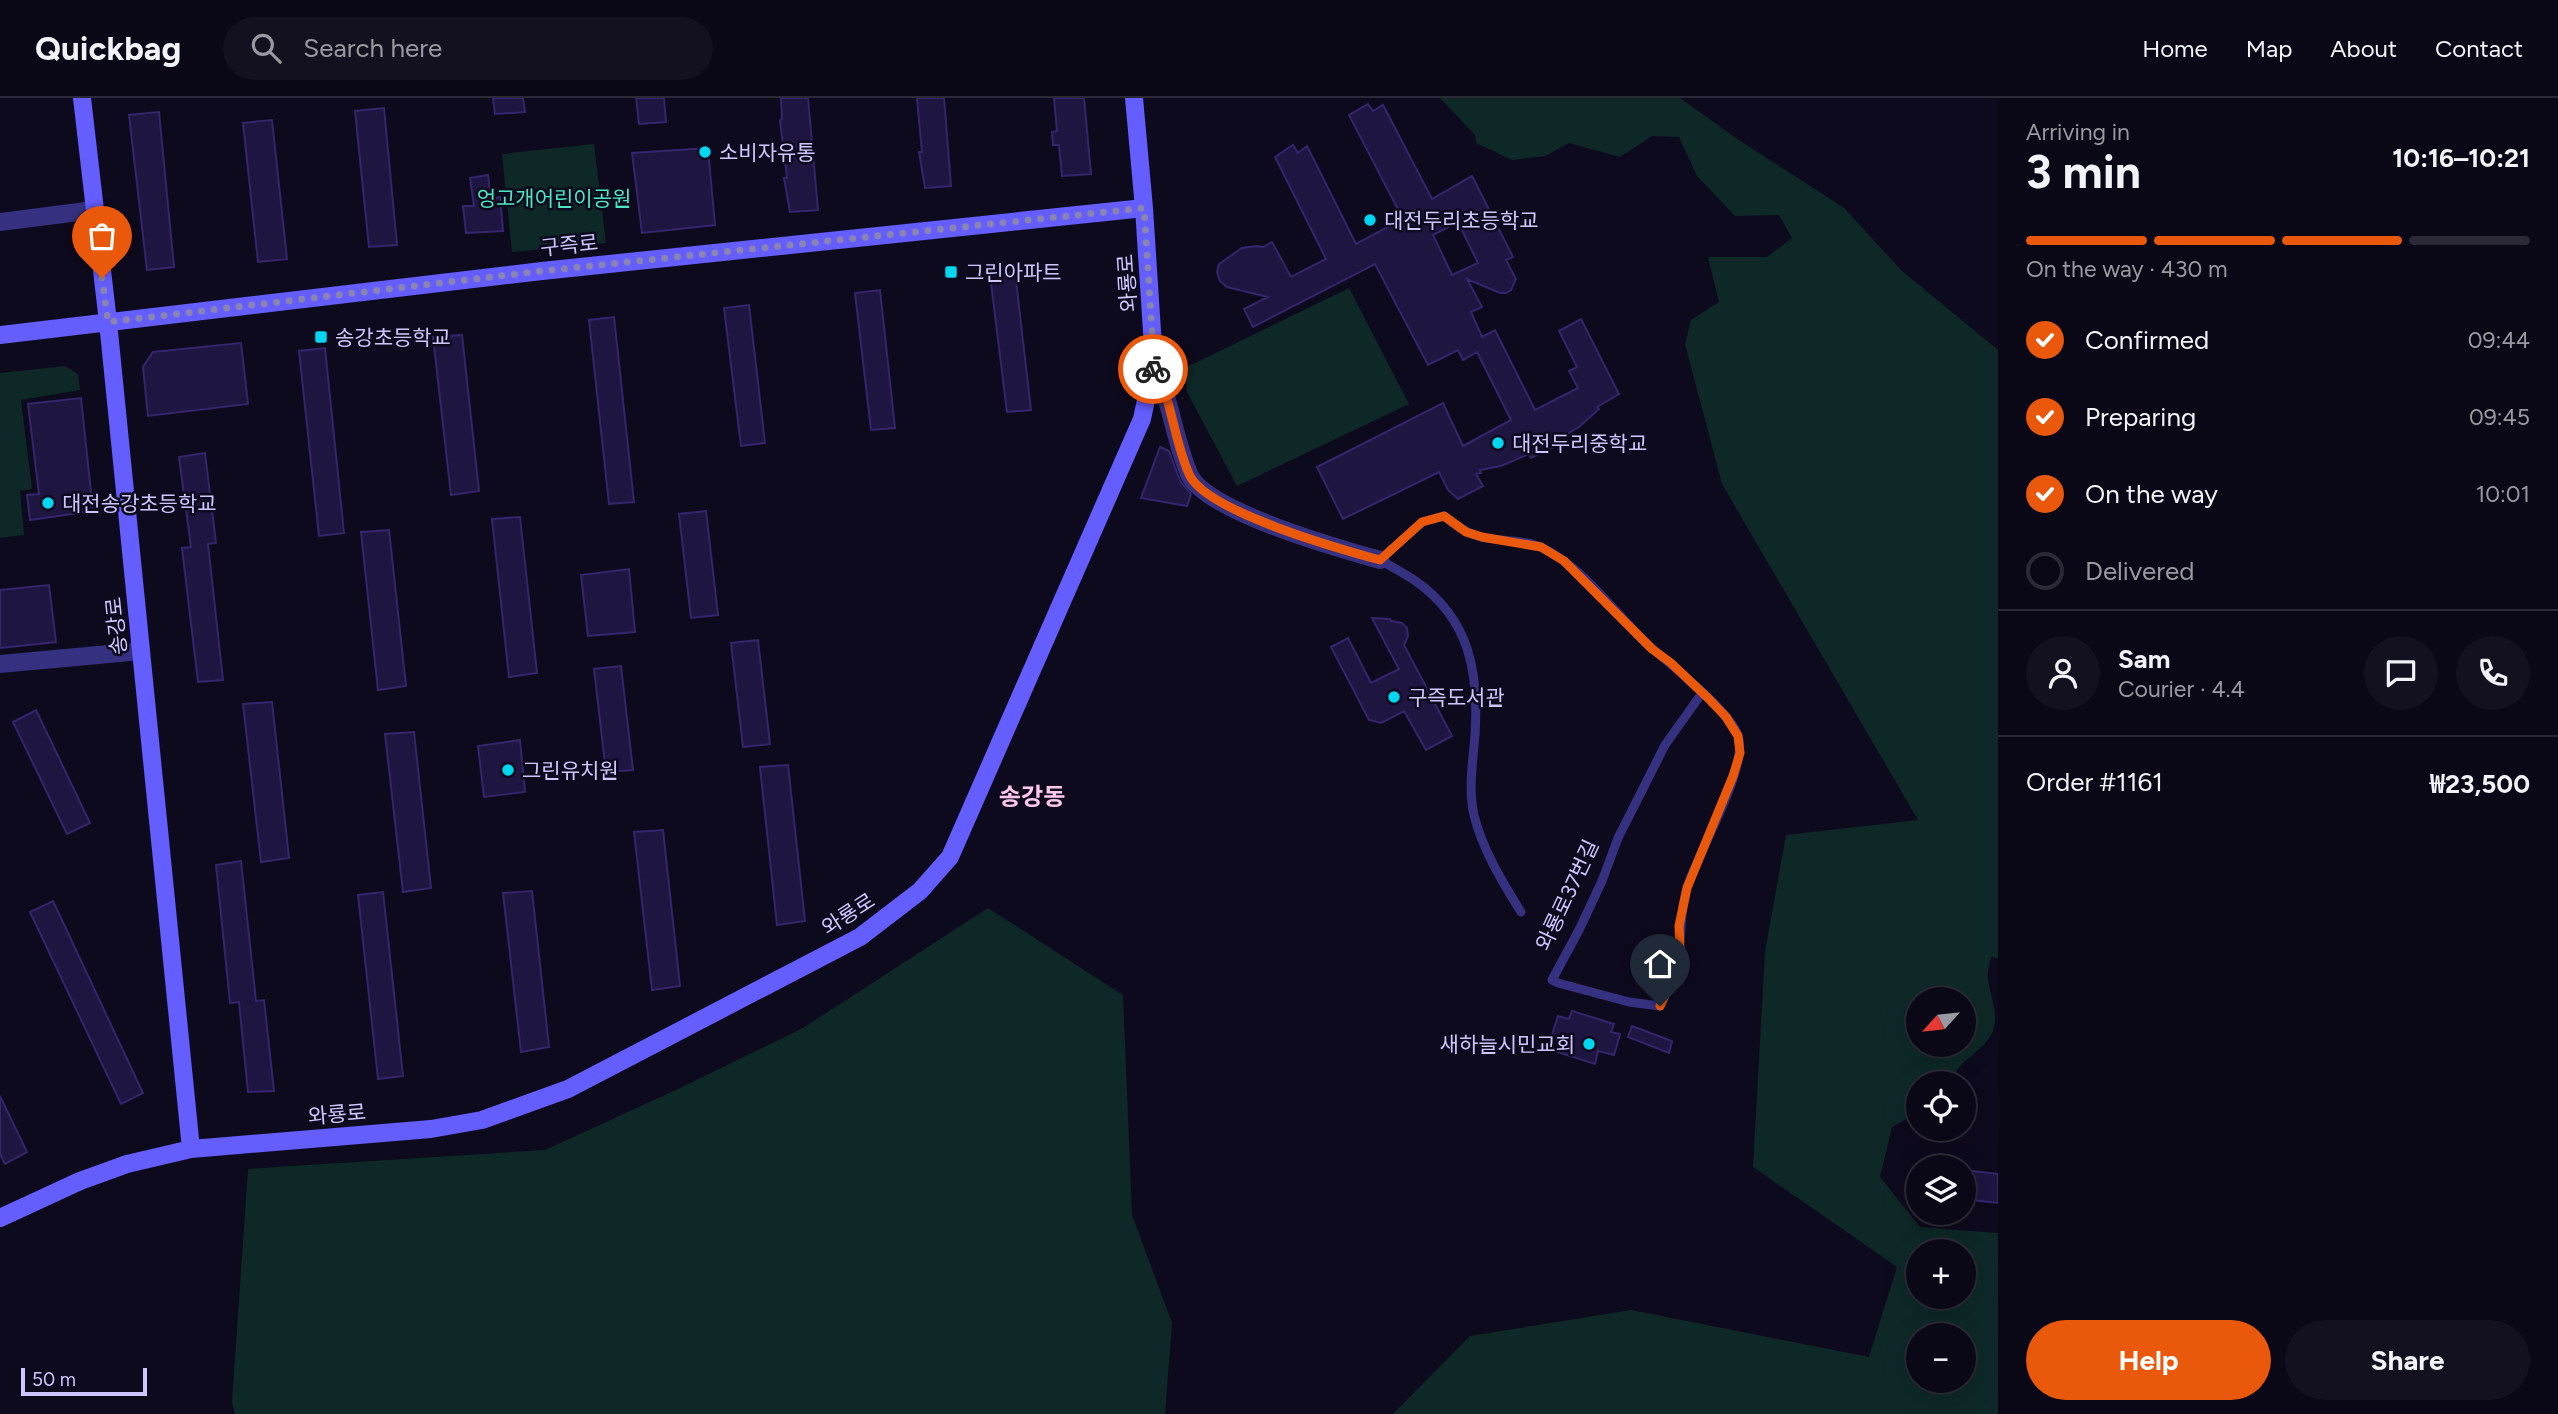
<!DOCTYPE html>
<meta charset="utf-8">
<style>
:root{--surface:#0a0816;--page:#13111f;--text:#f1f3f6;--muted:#999aa1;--line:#2a2935;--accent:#ea580c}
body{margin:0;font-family:Figtree,"Noto Sans KR",sans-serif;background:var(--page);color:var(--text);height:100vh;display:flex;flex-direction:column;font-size:26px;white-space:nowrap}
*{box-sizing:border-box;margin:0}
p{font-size:23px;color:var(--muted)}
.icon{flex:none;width:38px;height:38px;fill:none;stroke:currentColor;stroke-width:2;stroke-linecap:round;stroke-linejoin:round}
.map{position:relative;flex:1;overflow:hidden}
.drawer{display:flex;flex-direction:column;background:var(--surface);width:560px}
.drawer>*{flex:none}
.needle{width:46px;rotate:243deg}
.buttons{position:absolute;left:1906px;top:889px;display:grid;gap:14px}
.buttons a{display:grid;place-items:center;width:70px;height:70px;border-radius:50%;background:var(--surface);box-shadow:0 7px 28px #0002,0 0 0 2px var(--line);font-size:35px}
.scale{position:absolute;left:21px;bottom:18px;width:126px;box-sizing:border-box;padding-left:7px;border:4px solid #cdc6ff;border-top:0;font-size:19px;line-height:24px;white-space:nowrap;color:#cdc6ff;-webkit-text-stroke:5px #0e0a1d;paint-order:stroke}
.pin{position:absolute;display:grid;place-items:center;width:60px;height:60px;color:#fff;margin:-72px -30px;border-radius:50% 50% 50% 0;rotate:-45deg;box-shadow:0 0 7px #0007}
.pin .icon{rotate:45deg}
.courier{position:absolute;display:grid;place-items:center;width:70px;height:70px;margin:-35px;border:5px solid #ea580c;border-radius:50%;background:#fff;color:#222;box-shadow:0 2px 9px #0007}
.head em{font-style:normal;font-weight:700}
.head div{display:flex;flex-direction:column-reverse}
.head{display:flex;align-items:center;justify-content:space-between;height:119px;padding:0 28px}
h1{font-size:46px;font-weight:700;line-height:52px}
.bar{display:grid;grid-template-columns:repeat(4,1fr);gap:10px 7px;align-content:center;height:84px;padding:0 28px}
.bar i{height:9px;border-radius:5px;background:var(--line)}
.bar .active{background:var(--accent)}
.bar p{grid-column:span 4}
.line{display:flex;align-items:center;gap:18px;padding:0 28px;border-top:2px solid var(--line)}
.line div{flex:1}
.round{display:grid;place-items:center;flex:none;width:74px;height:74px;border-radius:37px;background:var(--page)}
ol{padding:0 28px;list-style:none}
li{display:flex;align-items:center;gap:21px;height:77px}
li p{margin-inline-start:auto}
li .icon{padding:7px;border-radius:50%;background:var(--accent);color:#fff;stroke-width:4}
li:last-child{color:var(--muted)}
li i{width:38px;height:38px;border:4px solid var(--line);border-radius:50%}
.action{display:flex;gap:14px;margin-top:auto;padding:14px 28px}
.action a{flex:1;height:80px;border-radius:42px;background:var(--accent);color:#fff;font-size:28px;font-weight:700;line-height:80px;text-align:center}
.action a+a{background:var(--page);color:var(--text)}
header{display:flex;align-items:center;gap:42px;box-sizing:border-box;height:98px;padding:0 35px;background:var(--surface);border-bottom:2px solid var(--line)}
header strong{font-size:33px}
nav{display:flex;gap:38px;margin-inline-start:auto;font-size:24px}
.search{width:490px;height:63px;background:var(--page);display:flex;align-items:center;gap:18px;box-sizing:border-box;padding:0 24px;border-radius:38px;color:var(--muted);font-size:26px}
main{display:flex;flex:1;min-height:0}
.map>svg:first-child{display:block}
.green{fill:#0d2827;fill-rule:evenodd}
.building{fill:#1e1540;stroke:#34256d;stroke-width:2;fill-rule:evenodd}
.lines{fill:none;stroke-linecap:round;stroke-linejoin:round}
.lane{stroke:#353180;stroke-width:9}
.street{stroke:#353180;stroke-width:18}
.secondary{stroke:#645dff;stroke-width:18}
.done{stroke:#8a84b0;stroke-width:7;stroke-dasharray:0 12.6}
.route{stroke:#ea580c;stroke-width:9}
.poi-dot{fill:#00d6f1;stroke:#0e0a1d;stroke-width:2.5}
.labels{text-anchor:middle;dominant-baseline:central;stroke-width:5;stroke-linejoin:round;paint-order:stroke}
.poi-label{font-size:21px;fill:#cdc6ff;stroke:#0e0a1d;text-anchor:start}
.park-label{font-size:21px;fill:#4ae7c2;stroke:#0e0a1d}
.street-label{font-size:21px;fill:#cdc6ff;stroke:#0e0a1d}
.quarter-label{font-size:24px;font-weight:bold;fill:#ffc8ea;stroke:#0e0a1d}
</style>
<header>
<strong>Quickbag</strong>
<div class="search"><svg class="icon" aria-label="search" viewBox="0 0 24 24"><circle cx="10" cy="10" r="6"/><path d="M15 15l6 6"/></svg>Search here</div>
<nav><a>Home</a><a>Map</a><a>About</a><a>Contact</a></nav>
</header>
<main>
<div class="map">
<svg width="1998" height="1316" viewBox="0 0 1998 1316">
<rect width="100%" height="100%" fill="#0e0a1d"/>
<path class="green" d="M1440,0H1680L1739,42L1844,110L1902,173L1998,252V860L1991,859C1989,866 1987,874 1988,881C1990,898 1998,913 1994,930C1986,955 1958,959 1951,985H1918V1015L1892,1029L1880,1079L1920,1129L1998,1135V1316H1393L1470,1238L1631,1212L1869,1259L1897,1169L1753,1069L1765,854L1786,737L1918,722L1722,386L1685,246L1691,222L1719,204L1708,159H1767L1792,140L1779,117L1735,118L1697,78L1679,39L1652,38L1620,59L1569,45L1545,58L1512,62L1476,45L1475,37ZM1964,901V947H1918V901ZM1964,1153V1199H1918V1153ZM1964,1237V1283H1918V1237Z
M594,46L606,145L512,154L502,56Z
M1349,190L1409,306L1237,388L1187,294L1185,270Z
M65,268L78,276L80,292L21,302L32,391L20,393L24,437L0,440V275Z
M988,810L1123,897L1132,1117L1172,1225L1165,1316H235L232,1304L248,1071L545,1052L678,991L803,930Z"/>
<path class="building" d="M493,0H523L525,14L495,16Z
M636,0H664L666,24L639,26Z
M781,0H808L818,112L790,114L784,80H787L780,22L782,21Z
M917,0H944L951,88L925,90L919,54H922Z
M1054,0H1084L1091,76L1062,78L1059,47H1053L1052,34L1057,33Z
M1368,6L1373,13L1383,7L1432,101L1472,78L1513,159L1506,162L1516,181L1511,192L1506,195H1500L1467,181L1482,209L1471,214L1482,239L1495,232L1535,312L1578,290L1569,273L1577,269L1559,233L1581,221L1619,296L1597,309L1599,311L1579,329L1552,345L1554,349L1531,360L1529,356L1501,368L1480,372L1481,375L1476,376L1483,388L1458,401L1448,392L1439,374L1343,421L1317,369L1443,305L1463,348L1511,322L1477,254L1463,262L1458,252L1428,267L1375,166L1253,229L1244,211L1268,199L1227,189L1220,183L1217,174L1219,166L1242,150L1257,148L1263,149L1272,144L1291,179L1326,161L1275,59L1293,47L1298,55L1307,48L1356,146L1403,121L1349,17ZM1458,124L1478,165L1452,177L1433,137Z
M384,10L397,147L369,149L355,13Z
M159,14L174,169L147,172L129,17Z
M272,22L287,161L258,164L243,25Z
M708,50L715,127L642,135L632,55Z
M488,77L491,101L500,99L503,133L466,135L463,108H474L470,80Z
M1015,174L1031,312L1007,314L990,177Z
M880,192L895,330L871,332L855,195Z
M749,207L765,345L741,348L724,210Z
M614,219L634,404L609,406L589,222Z
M462,237L479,393L451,397L433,239Z
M241,245L248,306L148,318L143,269L153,254Z
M325,250L344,435L319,438L299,253Z
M81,300L93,413L30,422L27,397L39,396L28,306Z
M1160,349L1169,353L1180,383L1191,396L1187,408L1141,400Z
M205,355L216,445L208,446L223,582L198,584L182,450L191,449L179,359Z
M706,413L718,517L691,520L679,416Z
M520,419L537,575L509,579L492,421Z
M389,432L406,588L378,592L361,434Z
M629,471L635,534L588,538L581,477Z
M49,487L56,544L0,550V492Z
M1372,520L1390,521L1391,523L1402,525L1407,530L1408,538L1404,547L1452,638L1426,652L1404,613L1381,625L1369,622L1331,549L1348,540L1371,585L1399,571Z
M758,542L770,646L743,649L731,545Z
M621,568L633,672L606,674L594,571Z
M272,604L289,760L261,764L243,606Z
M36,612L90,725L67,736L13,624Z
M414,634L431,790L403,794L385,636Z
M520,642L525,694L484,699L478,648Z
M788,667L805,823L777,827L760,669Z
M663,732L680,888L652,892L634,734Z
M241,763L256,903L264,902L274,993L248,994L239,904L230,905L216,767Z
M532,793L549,949L521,954L503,795Z
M383,794L403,978L378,981L358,797Z
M53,803L143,995L121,1006L30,814Z
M1572,913L1614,926L1611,934L1620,936L1614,957L1598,953L1595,966L1558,954L1562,939L1552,937L1558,918L1569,921Z
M1632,928L1672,943L1669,955L1628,939Z
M0,998L27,1054L5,1066L0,1056Z
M1964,1072L1998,1076V1105L1964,1101Z"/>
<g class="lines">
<path class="lane" d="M1521,814C1503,785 1482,751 1474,717C1468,692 1473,662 1475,637C1479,575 1470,522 1417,484C1406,476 1392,469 1380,462L1422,424L1444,418C1456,427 1466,435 1481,439C1500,444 1525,441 1543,450C1585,470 1617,519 1652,550C1672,569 1734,615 1739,641C1745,678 1698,753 1687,790C1680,813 1682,831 1679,853C1677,873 1669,890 1660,908L1629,904L1558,885L1552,882L1579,832L1602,783L1618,740L1665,647L1702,595"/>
<path class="street" d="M0,124L94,112
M1150,287L1165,295C1173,321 1179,354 1190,378C1209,414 1340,451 1380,462
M0,566L141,553"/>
<path class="secondary" d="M82,0L108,224L191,1051
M0,237L542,173L1144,110
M0,1120L80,1083L127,1066L191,1051L431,1031L482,1022L568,991L860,839L920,793L950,759L1142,321L1154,264L1144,110L1134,0"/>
</g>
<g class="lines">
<path class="done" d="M102,180L108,224L542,173L1144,110L1154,264L1153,271"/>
<path class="route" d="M1153,271L1150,287L1165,295C1174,322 1178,353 1190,378C1209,414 1340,451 1380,462L1422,424L1444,418L1466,434L1482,439L1541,449L1564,463L1652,551L1671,565L1710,602L1726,619L1738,638L1740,655L1733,678L1687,790L1679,828L1680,852L1675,876L1660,908"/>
</g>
<g class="poi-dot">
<circle cx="705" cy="54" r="7"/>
<circle cx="1370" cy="122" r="7"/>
<rect x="944" y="167" width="14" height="14" rx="3.5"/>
<rect x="314" y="232" width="14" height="14" rx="3.5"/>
<circle cx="1498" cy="345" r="7"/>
<circle cx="48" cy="405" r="7"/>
<circle cx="1394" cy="599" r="7"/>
<circle cx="508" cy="672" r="7"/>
<circle cx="1589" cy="946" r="7"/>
</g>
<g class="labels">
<g class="poi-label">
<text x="719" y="54">소비자유통</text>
<text x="1384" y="122">대전두리초등학교</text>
<text x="965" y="174">그린아파트</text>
<text x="335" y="239">송강초등학교</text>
<text x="1512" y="345">대전두리중학교</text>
<text x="62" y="405">대전송강초등학교</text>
<text x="1408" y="599">구즉도서관</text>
<text x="522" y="672">그린유치원</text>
<text x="1575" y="946" text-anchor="end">새하늘시민교회</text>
</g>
<g class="park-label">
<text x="554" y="100">엉고개어린이공원</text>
</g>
<g class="street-label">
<text transform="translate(569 147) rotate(-6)">구즉로</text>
<text transform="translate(1127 185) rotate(-94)">와룡로</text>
<text transform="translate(116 528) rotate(-96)">송강로</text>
<text transform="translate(1567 797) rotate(-65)">와룡로37번길</text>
<text transform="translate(848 816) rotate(-33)">와룡로</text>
<text transform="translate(337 1016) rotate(-5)">와룡로</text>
</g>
<g class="quarter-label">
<text x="1032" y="698">송강동</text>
</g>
</g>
</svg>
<div class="buttons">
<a><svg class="needle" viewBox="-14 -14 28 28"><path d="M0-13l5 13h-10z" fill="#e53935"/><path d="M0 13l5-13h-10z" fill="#999aa1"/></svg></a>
<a><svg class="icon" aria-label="locate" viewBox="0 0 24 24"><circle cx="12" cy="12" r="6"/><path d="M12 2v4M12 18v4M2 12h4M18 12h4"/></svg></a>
<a><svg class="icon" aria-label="layers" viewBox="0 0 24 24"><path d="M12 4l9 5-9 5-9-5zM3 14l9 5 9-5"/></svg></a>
<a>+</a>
<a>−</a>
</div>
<div class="scale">50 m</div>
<div class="pin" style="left:102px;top:180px;background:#ea580c"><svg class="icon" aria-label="bag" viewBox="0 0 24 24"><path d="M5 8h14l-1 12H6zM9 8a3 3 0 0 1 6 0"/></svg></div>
<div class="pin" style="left:1660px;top:908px;background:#1f2937"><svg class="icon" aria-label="home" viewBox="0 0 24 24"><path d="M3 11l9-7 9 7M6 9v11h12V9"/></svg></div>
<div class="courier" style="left:1153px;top:271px"><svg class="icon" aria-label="bike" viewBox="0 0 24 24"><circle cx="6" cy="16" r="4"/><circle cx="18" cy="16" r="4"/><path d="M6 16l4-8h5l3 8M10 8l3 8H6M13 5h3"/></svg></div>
</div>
<section class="drawer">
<div class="head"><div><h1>3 min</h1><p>Arriving in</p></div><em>10:16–10:21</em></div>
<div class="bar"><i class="active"></i><i class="active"></i><i class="active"></i><i></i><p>On the way · 430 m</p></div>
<ol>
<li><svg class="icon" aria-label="check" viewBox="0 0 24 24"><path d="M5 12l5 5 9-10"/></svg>Confirmed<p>09:44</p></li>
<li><svg class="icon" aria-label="check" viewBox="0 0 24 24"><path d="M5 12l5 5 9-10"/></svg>Preparing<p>09:45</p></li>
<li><svg class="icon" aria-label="check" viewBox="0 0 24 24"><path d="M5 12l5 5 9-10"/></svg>On the way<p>10:01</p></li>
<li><i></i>Delivered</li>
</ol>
<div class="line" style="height:126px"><a class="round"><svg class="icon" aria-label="person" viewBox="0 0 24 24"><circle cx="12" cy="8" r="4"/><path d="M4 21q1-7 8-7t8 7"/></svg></a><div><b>Sam</b><p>Courier · 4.4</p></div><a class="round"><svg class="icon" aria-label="chat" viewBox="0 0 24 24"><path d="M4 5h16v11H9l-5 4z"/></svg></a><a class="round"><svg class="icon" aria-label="phone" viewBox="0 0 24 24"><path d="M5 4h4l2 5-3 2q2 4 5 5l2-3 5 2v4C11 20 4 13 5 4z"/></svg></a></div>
<div class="line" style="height:91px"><div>Order #1161</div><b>₩23,500</b></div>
<div class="action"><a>Help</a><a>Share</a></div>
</section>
</main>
